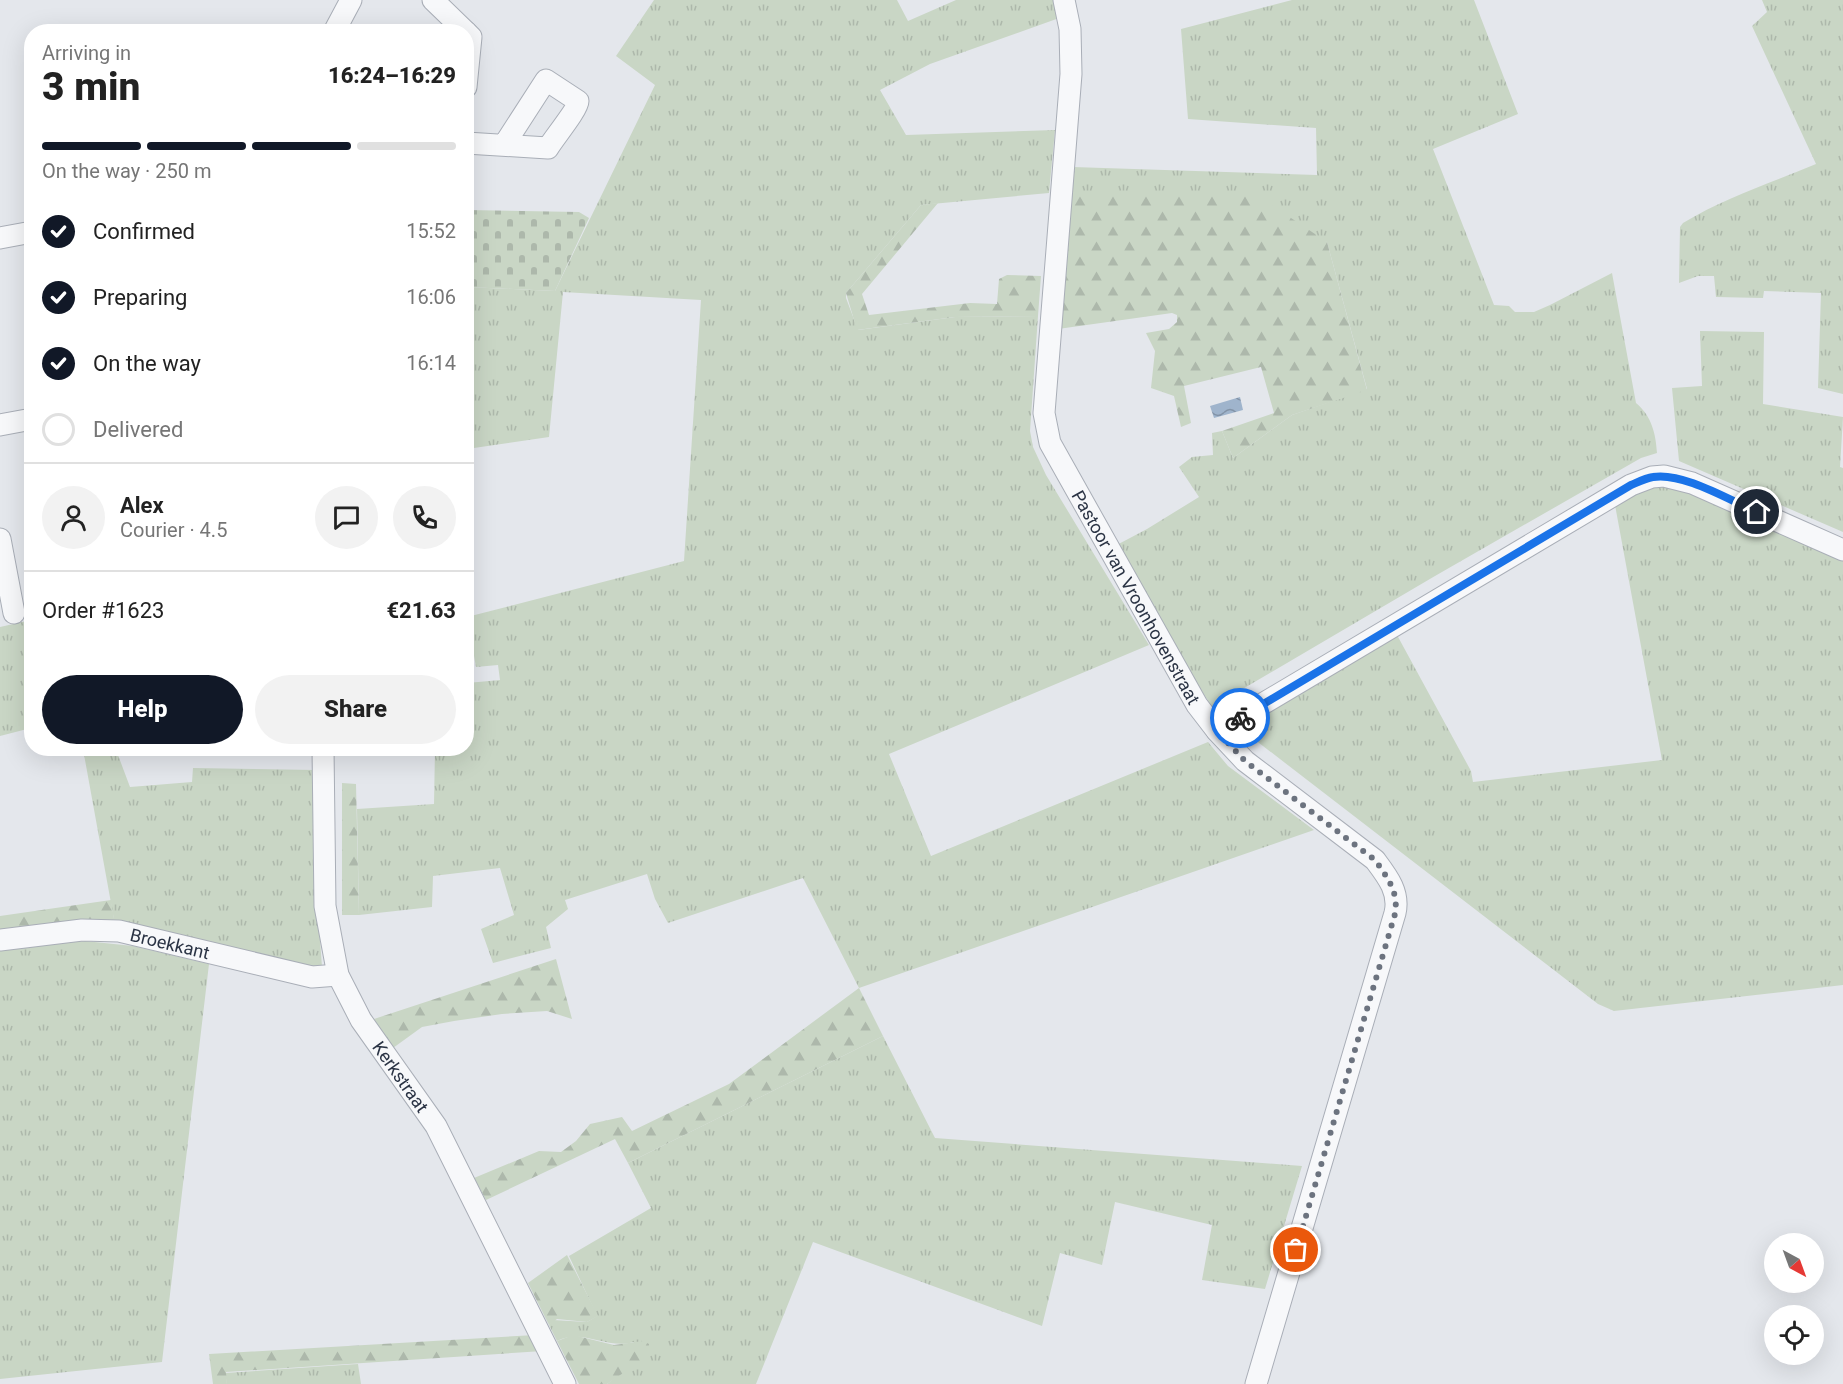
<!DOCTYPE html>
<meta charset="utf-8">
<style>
:root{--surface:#fff;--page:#f2f2f2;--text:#222;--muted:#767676;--line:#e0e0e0;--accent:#111827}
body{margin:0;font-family:Roboto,sans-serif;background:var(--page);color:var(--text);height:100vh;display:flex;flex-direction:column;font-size:22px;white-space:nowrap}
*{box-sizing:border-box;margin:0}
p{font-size:20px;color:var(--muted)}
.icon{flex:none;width:33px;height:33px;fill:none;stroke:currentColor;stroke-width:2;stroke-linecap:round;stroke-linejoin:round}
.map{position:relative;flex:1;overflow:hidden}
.sheet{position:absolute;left:24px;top:24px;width:450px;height:732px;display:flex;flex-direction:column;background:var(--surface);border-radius:24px;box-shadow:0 6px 24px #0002}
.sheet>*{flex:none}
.needle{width:39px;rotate:139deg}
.buttons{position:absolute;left:1764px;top:1233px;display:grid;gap:12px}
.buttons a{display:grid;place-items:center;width:60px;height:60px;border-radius:50%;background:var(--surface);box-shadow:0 6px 24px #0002;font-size:30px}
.pin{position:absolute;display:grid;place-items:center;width:51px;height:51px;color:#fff;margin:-26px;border:3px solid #fff;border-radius:50%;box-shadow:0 2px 6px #0007}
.courier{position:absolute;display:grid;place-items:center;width:60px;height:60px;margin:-30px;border:4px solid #1a73e8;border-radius:50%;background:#fff;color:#222;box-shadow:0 2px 8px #0007}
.overview em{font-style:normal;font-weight:800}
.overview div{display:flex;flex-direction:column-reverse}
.overview{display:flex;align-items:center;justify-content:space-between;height:102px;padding:0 18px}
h1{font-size:39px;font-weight:800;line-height:45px}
.bar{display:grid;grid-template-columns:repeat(4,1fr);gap:9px 6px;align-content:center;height:72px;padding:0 18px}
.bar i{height:8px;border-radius:4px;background:var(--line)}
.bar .current{background:var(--accent)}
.bar p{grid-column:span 4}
.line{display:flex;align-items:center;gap:15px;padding:0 18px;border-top:2px solid var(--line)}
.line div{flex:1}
.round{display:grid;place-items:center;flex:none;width:63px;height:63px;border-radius:32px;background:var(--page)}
ol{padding:0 18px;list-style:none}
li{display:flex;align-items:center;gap:18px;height:66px}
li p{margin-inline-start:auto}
li .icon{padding:6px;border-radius:50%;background:var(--accent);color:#fff;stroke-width:4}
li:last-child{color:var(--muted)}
li i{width:33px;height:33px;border:3px solid var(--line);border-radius:50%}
.button{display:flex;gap:12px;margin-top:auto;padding:12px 18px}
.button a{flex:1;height:69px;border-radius:36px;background:var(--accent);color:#fff;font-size:24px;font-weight:800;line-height:69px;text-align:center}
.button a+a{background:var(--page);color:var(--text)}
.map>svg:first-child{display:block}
.grass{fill:url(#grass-tufts)}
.forest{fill:url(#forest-firs)}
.cemetery{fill:url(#cemetery-stones)}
.water{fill:url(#water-waves)}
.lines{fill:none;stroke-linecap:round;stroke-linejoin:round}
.minor-casing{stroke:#a9aeb7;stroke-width:23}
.minor{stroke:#f7f8fa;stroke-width:21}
.done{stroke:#6c737f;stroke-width:6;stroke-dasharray:0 10.8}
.route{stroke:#1a73e8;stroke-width:8}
.labels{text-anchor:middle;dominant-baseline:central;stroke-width:4.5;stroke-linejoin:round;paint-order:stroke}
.street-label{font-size:18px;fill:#2b3445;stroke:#f4f6f9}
</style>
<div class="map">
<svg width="1843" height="1384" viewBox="0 0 1843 1384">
<defs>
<pattern id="grass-tufts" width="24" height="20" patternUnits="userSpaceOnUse" patternTransform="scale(1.5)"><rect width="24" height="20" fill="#c9d6c5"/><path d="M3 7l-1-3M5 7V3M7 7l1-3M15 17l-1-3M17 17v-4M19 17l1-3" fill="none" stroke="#adb8ab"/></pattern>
<pattern id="forest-firs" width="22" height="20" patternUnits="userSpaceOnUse" patternTransform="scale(1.5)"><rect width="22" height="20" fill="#c9d6c5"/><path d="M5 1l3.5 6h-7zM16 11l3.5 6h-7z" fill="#adb8ab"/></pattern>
<pattern id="cemetery-stones" width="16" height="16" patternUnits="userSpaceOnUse" patternTransform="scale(1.5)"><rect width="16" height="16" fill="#c9d6c5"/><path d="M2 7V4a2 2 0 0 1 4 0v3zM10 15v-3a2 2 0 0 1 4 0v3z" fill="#adb8ab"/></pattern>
<pattern id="water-waves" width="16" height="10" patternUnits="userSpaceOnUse" patternTransform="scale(1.5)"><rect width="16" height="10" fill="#9fb4cc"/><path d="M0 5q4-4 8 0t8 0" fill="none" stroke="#8293a7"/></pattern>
</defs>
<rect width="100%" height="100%" fill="#e4e7ec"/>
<path class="grass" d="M654,0H897L908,21L956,0H1056L1062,17L930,64L880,90L906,135L1055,130L1049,193L921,205L846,293V298L858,330L955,317L1038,316L1030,431L1033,447L1046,475L1149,645L889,754L931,856L1208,742L1228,766L1314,830L859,988L803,878L668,923L655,899L647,874L565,900L568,909L546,927L551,948L493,963L481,929L514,915L500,868L433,876L432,907L359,915L357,809L434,804L435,749L466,748L467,683L500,680L498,665L476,667L467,617L684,561L701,300L563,292L549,437L467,449V287L555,291L655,85L616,56Z
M1292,0H1474L1518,114L1433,149L1494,305L1509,306L1515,312H1534L1550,305L1612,273L1636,403C1652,416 1656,435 1657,453L1641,458L1435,576L1212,707L1111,548L1147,529L1199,497L1179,467L1192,457L1213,455L1212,433L1222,431L1233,458L1292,415L1367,389L1327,242L1071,192L1073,167L1317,175L1316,128L1188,119L1181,29Z
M1762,0H1843V394L1818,388L1821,293L1764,291L1763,298L1716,297L1714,276H1698L1679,283L1680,227L1683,223C1726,197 1771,183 1816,164L1752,26L1767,12Z
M1700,331L1764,332L1763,404L1843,417L1840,467L1843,468V532L1679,461L1672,388L1702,386Z
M1661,479L1843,557V985L1614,1011L1598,1004L1241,729L1397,635L1471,771L1473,782L1662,760L1615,505Z
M31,620V728L0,736V627Z
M83,749H137L118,755L130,787L192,782L193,768L318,770V913L322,967L315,968L115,925Z
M85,941L133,946L209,964L162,1362L0,1379V948Z
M883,1036L935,1138L1302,1166L1265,1289L1202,1280L1212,1225L1115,1202L1102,1265L1060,1253L1042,1326L813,1242L756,1384H607L625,1370L634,1342C607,1350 582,1328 557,1341L549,1325L553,1320L587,1322L597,1316L569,1256L651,1208L628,1163Z
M358,1364L361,1384H227L225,1373Z"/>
<path class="forest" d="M1071,192L1258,196L1327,242L1367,390L1292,415L1233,458L1222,431L1274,413L1261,367L1184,386L1191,423L1181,427L1174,396L1151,388L1155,351L1146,333L1169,329L1177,322V315L1172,313L1058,329Z
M938,203L862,294L869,315L970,303L997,304L999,279L1007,275L1041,276L1038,316L955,317L857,330L846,293L921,205Z
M342,783L356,784L359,915H342Z
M111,900L115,925L0,932V916Z
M556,959L572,1019L547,1011L502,1014L454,1021L422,1027L393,1048L374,1019Z
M859,988L883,1036L628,1163L615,1139L486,1200L474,1178L539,1151L561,1152L576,1141L590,1124L622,1117L632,1131L729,1084Z
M567,1255L598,1316L587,1322L557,1319L549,1325L528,1283Z
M535,1335L543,1351L226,1372L227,1384H213L209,1354Z
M573,1335L614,1345L643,1341L649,1344L648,1356L607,1384H579L557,1341Z"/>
<path class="cemetery" d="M466,210L579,212L589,218L555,291L467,287Z"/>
<path class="water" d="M1240,397L1243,410L1214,418L1210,406Z"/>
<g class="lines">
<g class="minor-casing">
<g id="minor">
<path d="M433,0L466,32"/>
<path id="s1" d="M1064,0L1070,29L1071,74L1044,413L1050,443L1197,705L1217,731L1245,761L1375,860C1387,876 1400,892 1395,913L1256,1384"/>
<path d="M334,32L351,0"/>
<path d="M466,32L471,37L466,87"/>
<path d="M466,143L548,148C554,138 578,109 578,101L546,80L504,145"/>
<path d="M0,238L32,232"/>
<path d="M0,425L32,419"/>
<path d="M0,539L14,613"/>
<path d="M1217,731L1631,485L1652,477L1664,476L1692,483L1843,550"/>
<path id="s2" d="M323,748L325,906L338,975L361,1020L436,1126L565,1384"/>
<path id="s3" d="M0,940L82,930L119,931L312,977L338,975"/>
</g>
</g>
<use href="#minor" class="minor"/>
</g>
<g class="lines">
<path class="done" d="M1240,718L1217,731L1245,761L1375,860C1387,877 1399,892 1395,914L1296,1250"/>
<path class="route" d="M1240,718L1631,485C1638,482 1646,478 1653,477C1683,472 1729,500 1757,512"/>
</g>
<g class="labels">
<g class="street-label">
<text stroke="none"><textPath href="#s1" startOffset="622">Pastoor van Vroonhovenstraat</textPath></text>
<text stroke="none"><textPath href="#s3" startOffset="172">Broekkant</textPath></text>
<text stroke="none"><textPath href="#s2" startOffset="348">Kerkstraat</textPath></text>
</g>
</g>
</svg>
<div class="buttons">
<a><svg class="needle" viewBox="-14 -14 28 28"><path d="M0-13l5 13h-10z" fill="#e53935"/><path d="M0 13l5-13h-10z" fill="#767676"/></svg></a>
<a><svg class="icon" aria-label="locate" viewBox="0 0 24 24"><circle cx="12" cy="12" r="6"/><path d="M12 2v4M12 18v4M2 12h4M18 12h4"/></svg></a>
</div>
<div class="pin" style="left:1296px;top:1250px;background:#ea580c"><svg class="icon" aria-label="bag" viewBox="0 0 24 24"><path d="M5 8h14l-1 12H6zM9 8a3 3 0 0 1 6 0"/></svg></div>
<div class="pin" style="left:1757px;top:512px;background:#1f2937"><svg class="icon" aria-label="home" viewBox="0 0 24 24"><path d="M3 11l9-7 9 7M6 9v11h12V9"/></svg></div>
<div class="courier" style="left:1240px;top:718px"><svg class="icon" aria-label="bike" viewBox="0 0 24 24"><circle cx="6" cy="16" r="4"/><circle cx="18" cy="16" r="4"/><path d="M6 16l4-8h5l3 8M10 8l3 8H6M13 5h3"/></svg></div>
<section class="sheet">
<div class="overview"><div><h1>3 min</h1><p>Arriving in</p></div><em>16:24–16:29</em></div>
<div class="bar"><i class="current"></i><i class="current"></i><i class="current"></i><i></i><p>On the way · 250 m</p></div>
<ol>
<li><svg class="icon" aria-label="check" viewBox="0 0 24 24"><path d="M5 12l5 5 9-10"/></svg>Confirmed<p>15:52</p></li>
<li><svg class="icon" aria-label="check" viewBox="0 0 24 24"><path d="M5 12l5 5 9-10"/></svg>Preparing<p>16:06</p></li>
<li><svg class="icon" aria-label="check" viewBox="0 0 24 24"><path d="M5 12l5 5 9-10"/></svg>On the way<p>16:14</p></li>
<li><i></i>Delivered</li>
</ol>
<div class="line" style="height:108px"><a class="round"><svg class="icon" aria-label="person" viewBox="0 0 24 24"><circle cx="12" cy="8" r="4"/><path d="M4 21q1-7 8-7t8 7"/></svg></a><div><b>Alex</b><p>Courier · 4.5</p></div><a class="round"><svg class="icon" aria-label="chat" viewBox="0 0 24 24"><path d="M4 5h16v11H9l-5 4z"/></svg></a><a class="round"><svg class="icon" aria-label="phone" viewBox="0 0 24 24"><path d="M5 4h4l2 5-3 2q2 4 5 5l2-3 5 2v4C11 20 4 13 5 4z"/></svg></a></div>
<div class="line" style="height:78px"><div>Order #1623</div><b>€21.63</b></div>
<div class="button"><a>Help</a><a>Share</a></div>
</section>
</div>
